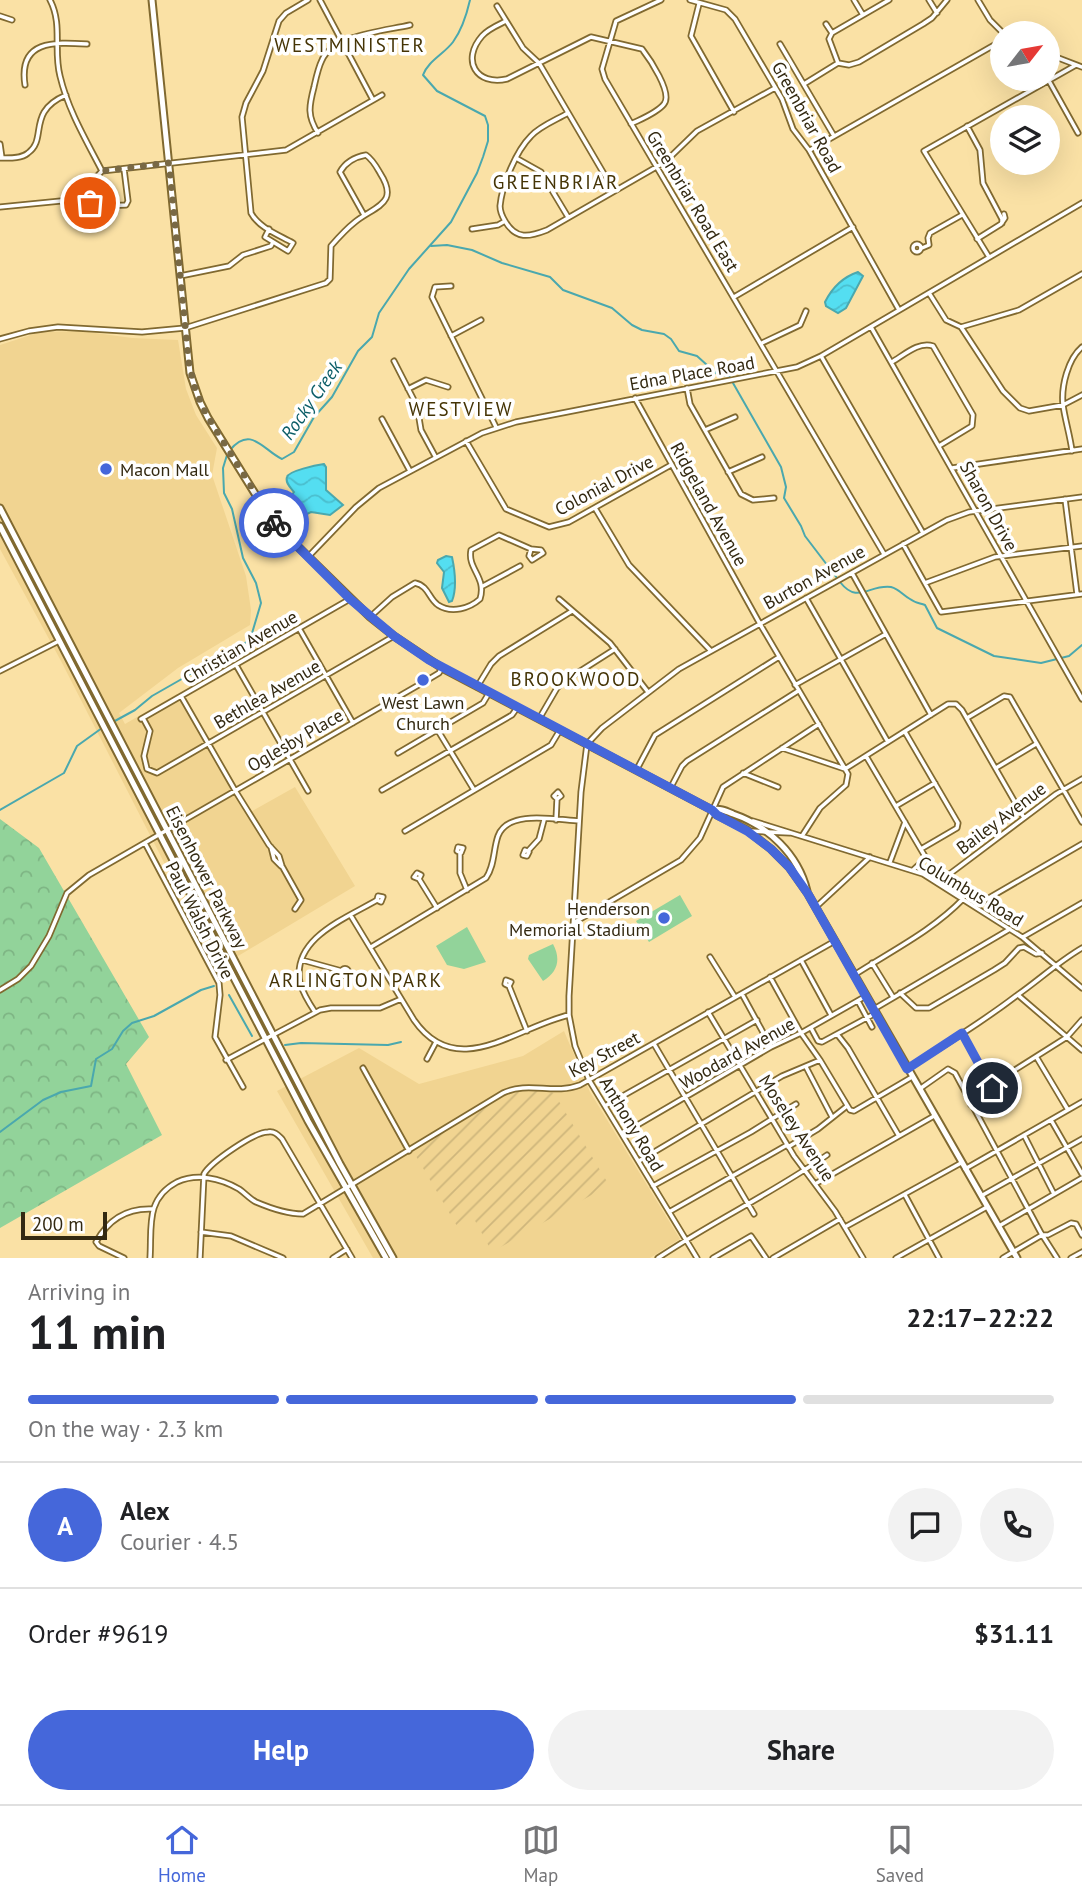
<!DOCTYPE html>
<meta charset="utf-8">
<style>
:root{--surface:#fff;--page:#f2f2f2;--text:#202124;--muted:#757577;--line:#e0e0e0;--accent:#4567da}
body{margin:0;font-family:"PT Sans",sans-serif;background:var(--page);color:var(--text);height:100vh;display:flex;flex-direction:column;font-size:26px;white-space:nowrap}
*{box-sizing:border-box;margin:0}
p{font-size:23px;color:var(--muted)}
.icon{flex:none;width:38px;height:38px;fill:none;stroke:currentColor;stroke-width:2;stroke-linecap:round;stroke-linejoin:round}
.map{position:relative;height:1258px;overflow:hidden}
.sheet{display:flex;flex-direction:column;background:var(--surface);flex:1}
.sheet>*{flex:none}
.needle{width:46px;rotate:59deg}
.tools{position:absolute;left:990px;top:21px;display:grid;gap:14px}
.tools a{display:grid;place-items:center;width:70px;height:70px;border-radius:50%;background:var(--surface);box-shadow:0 7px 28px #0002;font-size:35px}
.scale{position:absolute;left:21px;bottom:18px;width:86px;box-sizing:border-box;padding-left:7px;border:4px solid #332911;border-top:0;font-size:19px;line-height:24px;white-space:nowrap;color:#332911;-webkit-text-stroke:5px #fff;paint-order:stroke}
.pin{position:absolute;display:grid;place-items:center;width:60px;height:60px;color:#fff;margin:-30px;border:4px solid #fff;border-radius:50%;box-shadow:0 2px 7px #0007}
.courier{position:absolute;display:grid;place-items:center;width:70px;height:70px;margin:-35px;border:5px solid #4567da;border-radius:50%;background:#fff;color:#222;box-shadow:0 2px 9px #0007}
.headline em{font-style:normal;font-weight:800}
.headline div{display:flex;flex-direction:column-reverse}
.headline{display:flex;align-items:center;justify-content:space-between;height:119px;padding:0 28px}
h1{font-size:46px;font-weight:800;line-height:52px}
.bar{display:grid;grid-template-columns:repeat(4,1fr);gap:10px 7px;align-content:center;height:84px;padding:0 28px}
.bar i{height:9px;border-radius:5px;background:var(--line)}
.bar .selected{background:var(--accent)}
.bar p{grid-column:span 4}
.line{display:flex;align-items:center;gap:18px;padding:0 28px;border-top:2px solid var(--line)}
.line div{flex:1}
.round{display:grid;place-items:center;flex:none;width:74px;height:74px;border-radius:37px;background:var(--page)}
.cta{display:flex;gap:14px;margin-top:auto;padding:14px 28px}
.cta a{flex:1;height:80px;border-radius:42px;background:var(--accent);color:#fff;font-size:28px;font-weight:800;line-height:80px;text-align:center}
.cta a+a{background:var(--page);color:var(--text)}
.tab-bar{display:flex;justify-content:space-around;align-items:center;height:98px;border-top:2px solid var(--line);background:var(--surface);font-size:19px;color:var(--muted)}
.tab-bar a{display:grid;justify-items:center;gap:4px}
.tab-bar .selected{color:var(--accent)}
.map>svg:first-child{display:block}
.built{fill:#f1d491}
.industrial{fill:url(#industrial-furrows)}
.forest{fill:url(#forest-crowns)}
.pitch{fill:#92d39a}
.water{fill:url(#water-waves);stroke:#4aa8ae;stroke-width:2}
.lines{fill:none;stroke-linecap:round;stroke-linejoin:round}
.stream{stroke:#4aa8ae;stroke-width:2}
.minor-casing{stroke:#806930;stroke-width:7}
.major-casing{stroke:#806930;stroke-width:9}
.minor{stroke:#fff;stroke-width:3.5}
.major{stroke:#fff;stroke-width:5}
.done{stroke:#796945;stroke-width:7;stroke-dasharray:0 12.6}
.route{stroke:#4567da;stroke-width:9}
.poi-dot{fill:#4567da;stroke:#fff;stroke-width:2.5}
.labels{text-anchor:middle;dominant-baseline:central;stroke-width:7;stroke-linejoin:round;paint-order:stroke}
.street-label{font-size:18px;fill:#332911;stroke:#fff}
.poi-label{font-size:18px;fill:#332911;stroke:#fff;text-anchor:start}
.neighbourhood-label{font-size:19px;letter-spacing:2px;fill:#453405;stroke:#fff}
.water-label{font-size:19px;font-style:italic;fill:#0b5d67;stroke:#fff}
</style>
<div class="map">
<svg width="1082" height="1258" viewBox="0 0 1082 1258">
<defs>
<pattern id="industrial-furrows" width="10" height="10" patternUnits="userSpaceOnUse" patternTransform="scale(1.75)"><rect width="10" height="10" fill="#f1d491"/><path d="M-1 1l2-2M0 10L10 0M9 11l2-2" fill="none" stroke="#cfb67c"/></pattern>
<pattern id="forest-crowns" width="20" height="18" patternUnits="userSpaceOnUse" patternTransform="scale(1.75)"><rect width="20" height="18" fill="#92d39a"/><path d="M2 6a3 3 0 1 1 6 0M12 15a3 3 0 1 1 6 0" fill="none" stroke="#7eb584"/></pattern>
<pattern id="water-waves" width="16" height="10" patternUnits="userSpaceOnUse" patternTransform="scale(1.75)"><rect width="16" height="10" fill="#54def1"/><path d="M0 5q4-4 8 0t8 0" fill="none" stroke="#4abece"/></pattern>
</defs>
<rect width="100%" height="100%" fill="#fae1a5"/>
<path class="built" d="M81,331L132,338L178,340L186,389L196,415L217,448L212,475L246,576L251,610L250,625L178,668L119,713L125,724L177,694L247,814L295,787L355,886L218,968L61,661L0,549V345L40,332Z
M564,1031L590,1092L680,1239L650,1258H373L277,1091L359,1048L419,1084L523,1056Z"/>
<path class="industrial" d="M527,1088L554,1093L609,1185L492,1252L473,1217L457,1226L413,1151L493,1101L511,1091Z"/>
<path class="forest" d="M0,819L39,848L149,1037L126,1064L162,1135L0,1228Z"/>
<path class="pitch" d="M680,895L692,916L649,942L636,921Z
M467,927L486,962L464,969L447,965L436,946Z
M553,944C561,959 558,972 543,981L528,959L529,955Z"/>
<path class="water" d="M858,272L863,276L846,308L838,313L826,306L825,302C832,288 843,277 858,272Z
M324,464L326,467V490L343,505L330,515L311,512L303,516L287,501L294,492C291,488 285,483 287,477C288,471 317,465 324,464Z
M446,556L452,557C455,571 457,588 452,601L449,602L442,588L444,572L437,563L438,560Z"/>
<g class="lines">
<path class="stream" d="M431,246L447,245L472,250L502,263L550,277L563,290L612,308L632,325L642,330L664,334L671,339L679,351L697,356L718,375L729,376L781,467L786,487L784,498L801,526L805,536L837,578
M230,450C251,425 263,450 282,459L294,452L314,417L332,397L358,351L372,337L379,313L409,269L451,222L477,173L483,157L488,141V125L485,116L437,91L423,75C428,61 444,54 453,42C461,31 467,13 470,0
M840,582C858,605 869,584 891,587C899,589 903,595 910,599C915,603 920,603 925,605L937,628L994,656L1041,663L1069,656L1082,645
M113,722L135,710L152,696L250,640L261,603L256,583L243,558L232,509L224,493L223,468L227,455
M0,810L64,773L77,746L102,728
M229,995L252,1036
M285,1045L301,1043L388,1045L401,1042
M0,1132L43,1100L61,1092L91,1086L96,1059L112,1049L123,1031L132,1023L154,1016L201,990L214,986"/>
<g class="minor-casing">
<path id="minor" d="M50,0C63,25 53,49 60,76C68,110 86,140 102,171
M320,0L373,100
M661,0L616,21L602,69L605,79L884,554
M690,0L726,10L735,19L782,99L793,129L809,150L899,310
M854,0L863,15
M929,0L937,13
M978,0L990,20L1003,33
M699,4L691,36L734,112
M497,6L523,48L539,63L614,191
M0,16L12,20
M506,21C498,25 488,29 482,36C461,60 476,86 507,79L591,37L642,49C649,58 673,93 664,104C657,113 641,119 631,124
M826,24L832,33L829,39L838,63
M832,33L889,0
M780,44L834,136
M1048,54L1082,67
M1049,81L1078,133
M804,84L838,63L849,65L859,62L923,24L932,18L947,0
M25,85C18,40 54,42 87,44
M568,113C556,120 540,126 531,136C516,151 502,185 500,206C500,212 502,216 505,221C516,240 529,237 547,230L665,162L697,131L775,88
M967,126L980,150L983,183L1002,219V223
M318,133C307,116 309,106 314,87C316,78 318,68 322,60C333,35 384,31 410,25
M0,144L2,158
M810,150L1003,40
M0,158C9,158 21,159 28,153C48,139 26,112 66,95
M516,158L541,172L568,217
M81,199L83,191L102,171L286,150L382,95
M81,199L101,206L126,205L128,201L124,169
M0,207L81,199
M269,229L265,237L288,251L293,243C279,235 259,228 251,213L242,117L246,103L263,71L279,21L286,13L308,0
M472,229L498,225L505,221
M977,239L1001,224L1005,218L1004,214
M913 248a4 4 0 1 1 8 0a4 4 0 1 1-8 0Z
M922,248L929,245L928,238L930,233L962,215
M989,257L924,151L1076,65
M180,276L229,266L243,255L271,246L273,242
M451,286L435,287L432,297L496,427
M929,293L946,320L961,327L1003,391L1020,408L1029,411L1063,405L1082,395
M734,297L853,227
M871,327L1082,699
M961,327L1019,310L1082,274
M451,336L481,320
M0,339L29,331L58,327L142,332L185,328L326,283L330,279L331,246C338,238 346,229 355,222C375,206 400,204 380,173C376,166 373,160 366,155C355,157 345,163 340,172L364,215
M762,343L800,325L806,311
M821,356L923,533
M394,361L417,406L421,430L435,456
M892,362C904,355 919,341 933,346L973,415L972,426L939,446
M687,388L690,404L741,494L753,500L774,498
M408,389L426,380L448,387
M635,398L760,624L848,774L846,785L820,808L802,836
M382,419L410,471
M705,430L735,417
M466,441L506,509L549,527L569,522L671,465
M1072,451C1070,435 1065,420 1063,405C1061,386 1068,359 1082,347
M952,468L1082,449
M728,472L762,457
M1065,499L1077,594
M595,508L629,565L711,651
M903,544L941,612L1082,594
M531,549L541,550L543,553L532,560L529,556Z
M308,557L356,507L379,488L482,433L516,422L797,367L821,356L1082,203
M852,573L931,715
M925,583L995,557L1082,546
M483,586L520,566
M806,598L888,742
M559,599L610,643L648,692
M370,617L392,597L415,583C429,586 428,598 438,605C452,614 470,608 480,599C487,577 467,569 471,550L499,535L531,549
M300,630L353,723
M236,665L308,791
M0,671L59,641
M795,685L886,634
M477,687L491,664L499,656L572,611
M181,696L236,792L269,845L279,856L282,866L301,900L295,909
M143,718L150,731L144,756L147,769L157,773L394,636
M967,718L1004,696L1010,697L1082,822
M141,719L350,599
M539,719L557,688L563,682L615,649
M437,729L474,790
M905,732L958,823L957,828L921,849
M782,748L845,769
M398,753L483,703L489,693
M866,756L926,858L913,870
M996,768L1036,744
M637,769L655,735L779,657
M845,769L948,704H956L962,710L1024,818
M743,773L778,787
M671,787L682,766L687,761L798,691
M382,790L512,715L517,708
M558,792L561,796L557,799L554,796Z
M896,806L935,783
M556,820L557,799
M753,821L923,874L1022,937L1082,988
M405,831L551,745L560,730
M749,831L790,833
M145,843L219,983L220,995L215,1037L243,1087
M271,847L274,859L281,866
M458,847L463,848L461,853L457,851Z
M525,850L529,852L527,856L523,855Z
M528,851L539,839L544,820
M460,853V873L467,890
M890,862L905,822
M417,873L421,875L419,879L414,877Z
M419,879L437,908
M939,882L1056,794L1082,779
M378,896L383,897L381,902L377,900Z
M975,906L1082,844
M816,907L870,857
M351,916L414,1020C457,1082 516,1027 569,1015
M575,922L681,860L700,838L723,787L819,724
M1023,937L1082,903
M371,947L486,878C495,865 493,850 498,836C508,809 557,820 579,821
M710,957L735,997
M302,960L342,971
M801,960L831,1015
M872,963L893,997
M341.5 972a3.5 3.5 0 1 1 7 0a3.5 3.5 0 1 1-7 0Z
M854,975C891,951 932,931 963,899
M770,977L801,1033L820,1060L850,1110L854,1111L912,1077
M509,986L511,982L506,980L505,984L509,986L527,1031
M0,990L18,979L31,966L49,936L67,893L89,875L429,679L439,673L442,668
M900,993L916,1008H929L994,970L1005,963L1019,948L1024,947L1036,954L1042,953
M742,994L771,1047
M1018,995L1082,1050
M858,1001L872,1027
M874,1009L1010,929
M315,1012C309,1003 303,993 300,983C291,938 347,918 377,900
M708,1012L794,1156L835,1211L863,1258
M811,1028L818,1041L822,1042L876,1013
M962,1033L992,1088
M837,1034L848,1048L899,1136
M654,1044L754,1214
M1037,1058L1068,1110
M427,1059L436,1042
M226,1060L320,1010L331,1008H380L401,999
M806,1067L832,1117
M363,1068L409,1151
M908,1068C945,1045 982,1022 1016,996C1039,980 1058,962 1082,948
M921,1088L948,1069L955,1073L1041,1233L1057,1258
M971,1105L1010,1073L1067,1037L1082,1020
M605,1106L757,1020
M1051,1120L1082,1174
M622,1134L771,1047L801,1033L866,996
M1024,1135L1054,1194
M788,1147L818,1129L847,1106
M639,1161L782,1076L820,1060
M965,1169L1082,1102
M815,1184L934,1116
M653,1186L751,1132L796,1104
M905,1195L939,1258
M981,1196L1082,1139
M669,1212L787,1145
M999,1226L1082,1178
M845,1227L961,1163
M201,1232L231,1236L283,1258
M124,1258L99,1246L96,1242C108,1220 127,1208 152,1209
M150,1258C152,1227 145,1199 177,1182C197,1173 220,1178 239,1189C245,1193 250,1199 256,1202C270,1208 289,1214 303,1214L503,1093C528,1081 554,1095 580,1085L835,941
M200,1258L204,1174C211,1162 254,1132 268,1132C275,1131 278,1135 282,1139L352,1258
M333,1258L347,1249
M658,1258C713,1221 773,1193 827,1155
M697,1258L589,1080L575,1046L569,1015V996L581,792L587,744L602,728L679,669L947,520L969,512L1082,497
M713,1258L751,1236L766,1258
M773,1258L840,1219
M896,1258L987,1207
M1003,1258L1042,1235H1048L1071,1223L1076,1224L1082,1235
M1071,1258L1082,1252"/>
</g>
<g class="major-casing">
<path id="major" d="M152,0L190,373L200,402L208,418L259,500L280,529L370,617L394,636L442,668L712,810L717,815L747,830L771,849L789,867L808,894L1017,1258
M0,508L340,1164L393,1258
M0,526L308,1121L386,1258
M712,810C720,808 726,811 733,814C768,826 798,854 807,891"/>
</g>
<use href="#minor" class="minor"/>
<use href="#major" class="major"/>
</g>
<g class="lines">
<path class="done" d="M90,203L81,199L80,195L102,171L169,163L189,364L195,389L206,414L274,523"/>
<path class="route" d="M274,523L350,599L394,636L429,660L712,810L717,815L747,831L771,849L789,867L808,894L907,1069L962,1033L992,1088"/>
</g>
<g class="poi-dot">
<circle cx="106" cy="469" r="7"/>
<circle cx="423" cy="680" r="7"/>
<circle cx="664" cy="918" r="7"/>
</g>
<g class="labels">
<g class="street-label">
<text transform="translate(807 117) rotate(61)">Greenbriar Road</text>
<text transform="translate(693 201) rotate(59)">Greenbriar Road East</text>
<text transform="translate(692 373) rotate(-10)">Edna Place Road</text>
<text transform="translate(604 485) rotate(-28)">Colonial Drive</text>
<text transform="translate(709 504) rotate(61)">Ridgeland Avenue</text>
<text transform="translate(989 506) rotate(61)">Sharon Drive</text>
<text transform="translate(814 577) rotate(-29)">Burton Avenue</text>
<text transform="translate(240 647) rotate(-30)">Christian Avenue</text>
<text transform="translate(267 694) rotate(-30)">Bethlea Avenue</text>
<text transform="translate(295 740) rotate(-30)">Oglesby Place</text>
<text transform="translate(1001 818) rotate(-37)">Bailey Avenue</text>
<text transform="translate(207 877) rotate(63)">Eisenhower Parkway</text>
<text transform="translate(971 891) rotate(31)">Columbus Road</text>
<text transform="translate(200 920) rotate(63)">Paul Walsh Drive</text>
<text transform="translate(737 1053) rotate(-29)">Woodard Avenue</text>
<text transform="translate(604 1054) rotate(-28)">Key Street</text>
<text transform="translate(632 1124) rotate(59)">Anthony Road</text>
<text transform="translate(797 1128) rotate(57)">Moseley Avenue</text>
</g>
<g class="poi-label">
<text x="120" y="469">Macon Mall</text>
<text x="423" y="702" text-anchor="middle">West Lawn<tspan x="423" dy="21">Church</tspan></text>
<text x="650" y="908" text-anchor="end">Henderson<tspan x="650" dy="21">Memorial Stadium</tspan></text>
</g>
<g class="neighbourhood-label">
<text x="350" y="45">WESTMINISTER</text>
<text x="556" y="182">GREENBRIAR</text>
<text x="461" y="409">WESTVIEW</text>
<text x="576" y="679">BROOKWOOD</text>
<text x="356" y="980">ARLINGTON PARK</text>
</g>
<g class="water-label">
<text transform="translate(311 400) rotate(-55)">Rocky Creek</text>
</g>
</g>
</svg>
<div class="tools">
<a><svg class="needle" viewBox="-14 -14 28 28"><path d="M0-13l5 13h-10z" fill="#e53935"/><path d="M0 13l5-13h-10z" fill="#757577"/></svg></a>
<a><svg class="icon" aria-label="layers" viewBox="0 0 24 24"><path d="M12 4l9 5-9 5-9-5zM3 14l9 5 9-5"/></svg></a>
</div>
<div class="scale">200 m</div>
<div class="pin" style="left:90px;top:203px;background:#ea580c"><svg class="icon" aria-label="bag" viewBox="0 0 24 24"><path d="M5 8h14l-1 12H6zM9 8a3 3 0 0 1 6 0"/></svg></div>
<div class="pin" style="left:992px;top:1088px;background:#1f2937"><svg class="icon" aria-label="home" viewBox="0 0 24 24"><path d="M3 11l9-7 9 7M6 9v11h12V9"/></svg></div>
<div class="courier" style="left:274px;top:523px"><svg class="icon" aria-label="bike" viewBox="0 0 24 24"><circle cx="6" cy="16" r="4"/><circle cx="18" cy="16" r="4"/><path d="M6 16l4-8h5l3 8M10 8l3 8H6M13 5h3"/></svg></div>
</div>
<section class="sheet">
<div class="headline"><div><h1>11 min</h1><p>Arriving in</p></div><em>22:17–22:22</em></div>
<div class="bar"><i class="selected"></i><i class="selected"></i><i class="selected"></i><i></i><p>On the way · 2.3 km</p></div>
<div class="line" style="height:126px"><b class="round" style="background:var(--accent);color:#fff">A</b><div><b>Alex</b><p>Courier · 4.5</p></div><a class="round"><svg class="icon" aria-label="chat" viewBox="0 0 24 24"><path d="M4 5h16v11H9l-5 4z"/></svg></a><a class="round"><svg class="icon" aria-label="phone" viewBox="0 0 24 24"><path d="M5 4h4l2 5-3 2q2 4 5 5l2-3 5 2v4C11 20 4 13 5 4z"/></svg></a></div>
<div class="line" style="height:91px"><div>Order #9619</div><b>$31.11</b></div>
<div class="cta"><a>Help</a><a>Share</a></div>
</section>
<nav class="tab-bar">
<a class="selected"><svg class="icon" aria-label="home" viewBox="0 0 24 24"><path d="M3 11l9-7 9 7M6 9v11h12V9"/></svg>Home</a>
<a><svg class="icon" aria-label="map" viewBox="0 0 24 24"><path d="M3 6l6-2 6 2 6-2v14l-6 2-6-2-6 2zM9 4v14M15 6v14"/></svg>Map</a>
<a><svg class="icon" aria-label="saved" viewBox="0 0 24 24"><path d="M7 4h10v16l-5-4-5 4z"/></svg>Saved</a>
</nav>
